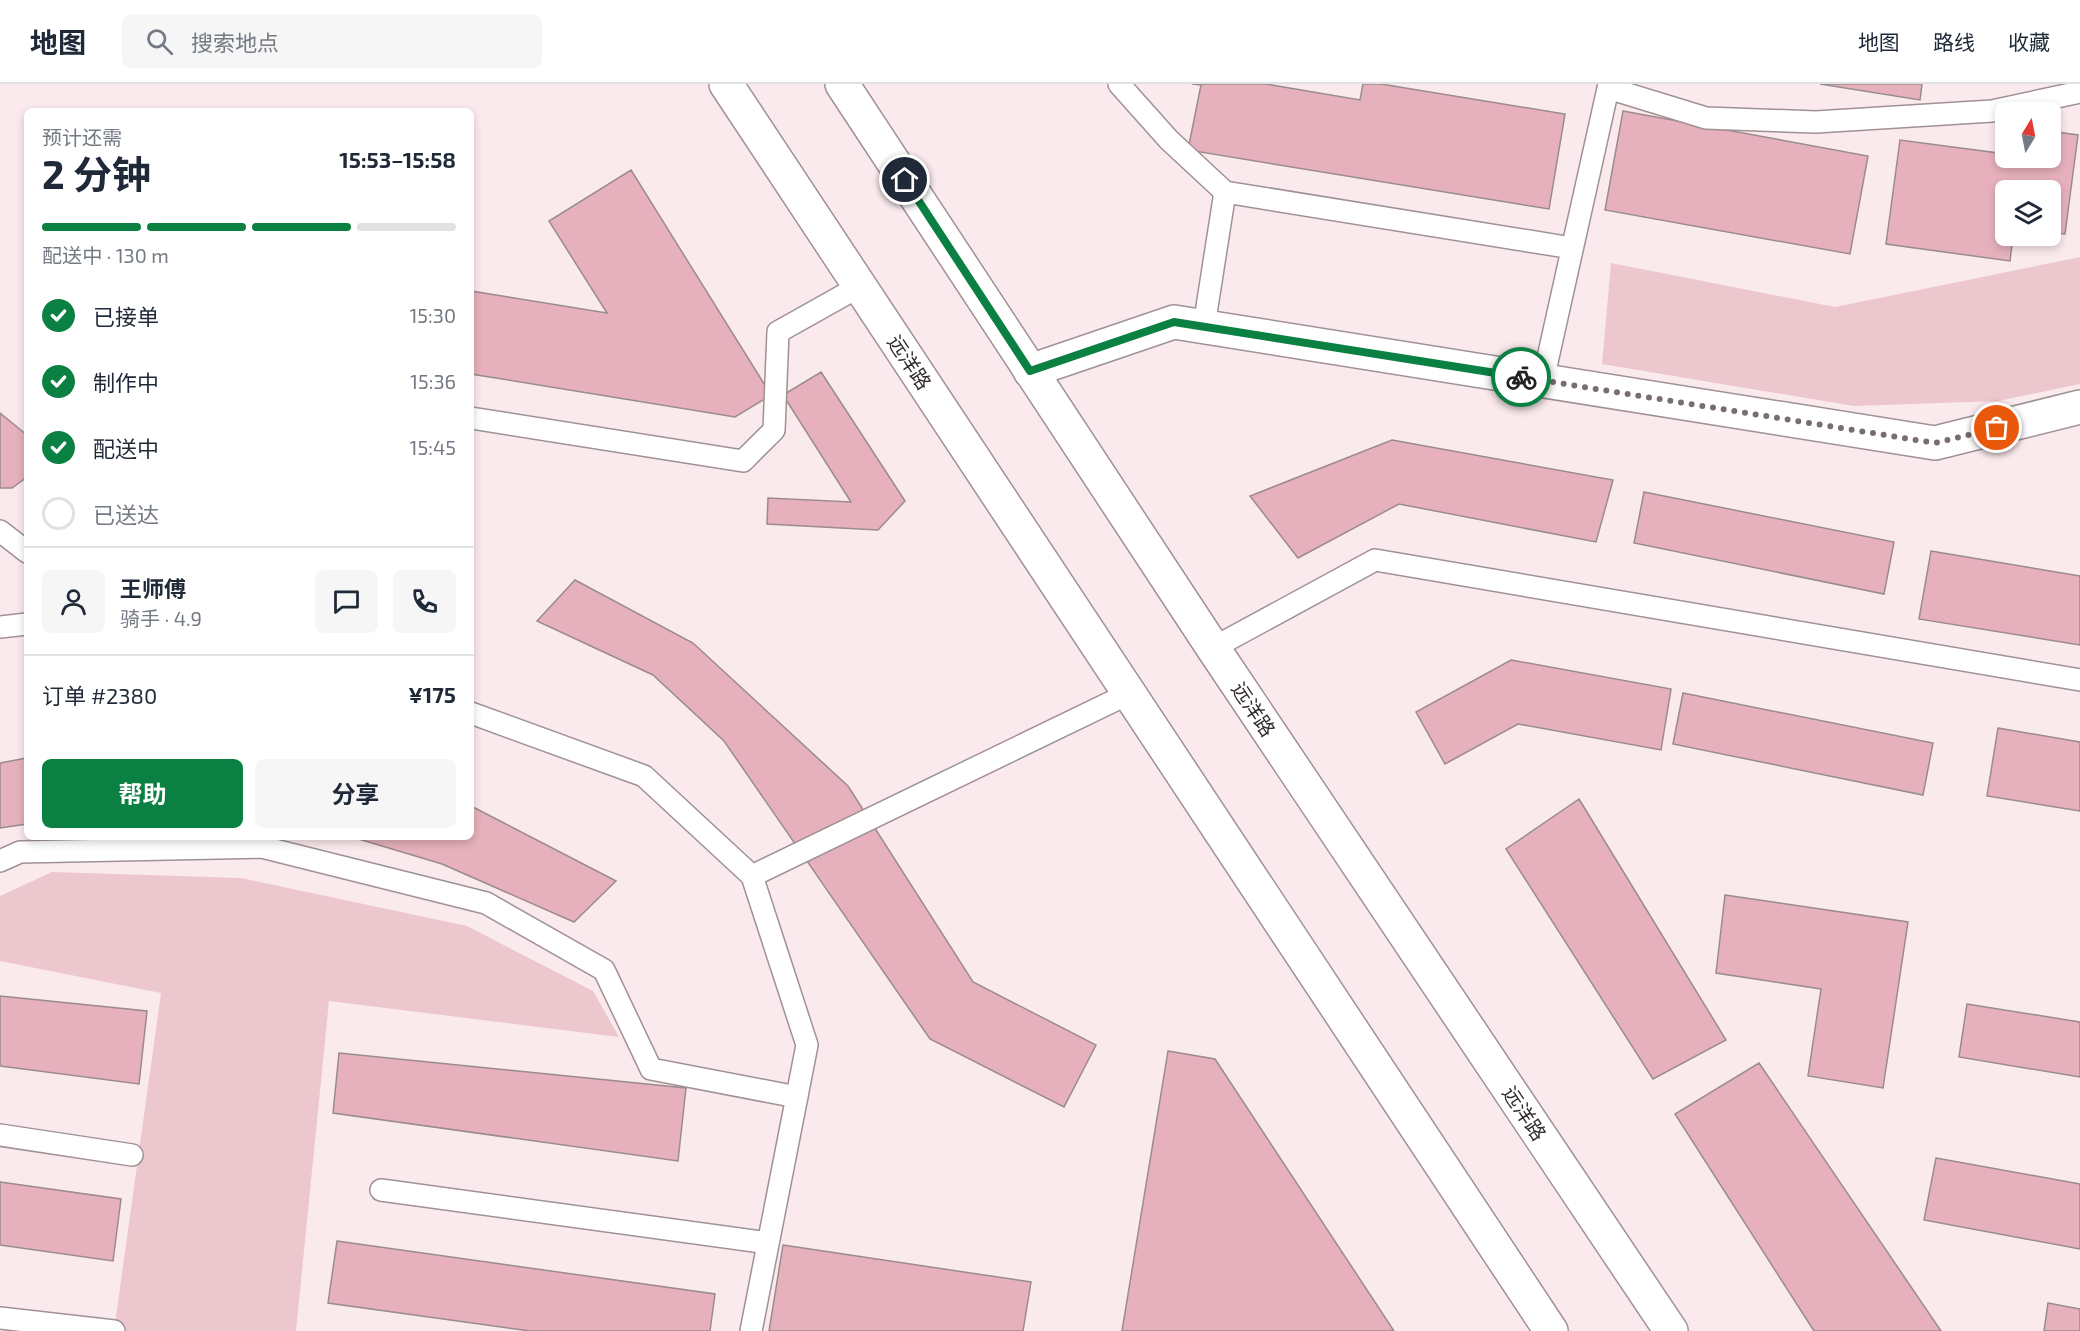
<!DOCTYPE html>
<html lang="zh">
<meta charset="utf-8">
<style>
:root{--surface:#fff;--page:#f6f6f7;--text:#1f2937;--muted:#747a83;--line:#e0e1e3;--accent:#0b8043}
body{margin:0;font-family:"Exo 2","Noto Sans SC",sans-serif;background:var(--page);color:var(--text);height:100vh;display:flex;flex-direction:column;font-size:22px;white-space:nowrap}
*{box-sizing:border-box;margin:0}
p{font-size:20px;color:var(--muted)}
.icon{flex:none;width:33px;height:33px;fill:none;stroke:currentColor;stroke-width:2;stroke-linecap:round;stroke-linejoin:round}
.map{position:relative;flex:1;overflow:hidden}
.side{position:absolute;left:24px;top:24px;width:450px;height:732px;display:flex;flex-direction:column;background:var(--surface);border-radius:9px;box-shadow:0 3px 9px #0003}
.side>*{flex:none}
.needle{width:39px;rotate:10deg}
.tools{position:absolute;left:1995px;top:18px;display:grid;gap:12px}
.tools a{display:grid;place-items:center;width:66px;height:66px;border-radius:9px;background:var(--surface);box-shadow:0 3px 9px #0003;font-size:30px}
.pin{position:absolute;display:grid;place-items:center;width:51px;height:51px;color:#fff;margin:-26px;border:3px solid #fff;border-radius:50%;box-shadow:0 2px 6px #0007}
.courier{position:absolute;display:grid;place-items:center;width:60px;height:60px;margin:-30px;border:4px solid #0b8043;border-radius:50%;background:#fff;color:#222;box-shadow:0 2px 8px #0007}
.headline em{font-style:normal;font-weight:700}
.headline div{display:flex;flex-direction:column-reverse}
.headline{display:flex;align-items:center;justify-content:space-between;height:102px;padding:0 18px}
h1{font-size:39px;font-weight:700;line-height:45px}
.bar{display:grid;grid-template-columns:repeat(4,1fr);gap:9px 6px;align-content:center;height:72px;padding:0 18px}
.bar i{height:8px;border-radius:4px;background:var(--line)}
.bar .on{background:var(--accent)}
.bar p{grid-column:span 4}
.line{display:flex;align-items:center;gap:15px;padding:0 18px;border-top:2px solid var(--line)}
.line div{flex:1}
.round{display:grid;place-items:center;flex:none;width:63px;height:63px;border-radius:9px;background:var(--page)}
ol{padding:0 18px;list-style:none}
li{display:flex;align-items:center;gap:18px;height:66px}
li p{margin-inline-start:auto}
li .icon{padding:6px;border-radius:50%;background:var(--accent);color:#fff;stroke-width:4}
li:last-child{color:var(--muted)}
li i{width:33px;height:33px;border:3px solid var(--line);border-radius:50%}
.cta{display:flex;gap:12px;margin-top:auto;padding:12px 18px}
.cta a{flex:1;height:69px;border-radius:9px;background:var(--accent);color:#fff;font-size:24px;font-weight:700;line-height:69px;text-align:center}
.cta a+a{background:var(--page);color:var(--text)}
header{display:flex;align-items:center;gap:36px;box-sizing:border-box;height:84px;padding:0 30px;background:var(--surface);border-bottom:2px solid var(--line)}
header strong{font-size:28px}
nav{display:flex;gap:33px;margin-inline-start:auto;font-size:21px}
.search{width:420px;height:54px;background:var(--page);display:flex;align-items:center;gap:15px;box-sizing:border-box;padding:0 21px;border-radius:9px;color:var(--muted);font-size:22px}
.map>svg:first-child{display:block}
.green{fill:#edc7ce}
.building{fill:#e6b1bc;stroke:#9a8b8d;stroke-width:1.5}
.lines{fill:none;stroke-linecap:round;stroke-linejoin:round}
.service-casing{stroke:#a09194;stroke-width:24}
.minor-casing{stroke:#a09194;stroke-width:36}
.trunk-casing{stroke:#a09194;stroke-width:36}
.service{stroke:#fff;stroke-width:21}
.minor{stroke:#fff;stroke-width:33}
.trunk{stroke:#fff;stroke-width:33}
.done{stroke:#786e70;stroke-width:6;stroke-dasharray:0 10.8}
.route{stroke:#0b8043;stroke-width:8}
.labels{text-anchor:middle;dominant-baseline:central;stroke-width:5;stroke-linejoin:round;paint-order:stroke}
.street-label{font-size:20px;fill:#322c2d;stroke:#fff}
</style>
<header>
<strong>地图</strong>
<div class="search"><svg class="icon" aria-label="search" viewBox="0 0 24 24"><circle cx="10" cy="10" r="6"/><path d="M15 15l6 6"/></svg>搜索地点</div>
<nav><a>地图</a><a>路线</a><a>收藏</a></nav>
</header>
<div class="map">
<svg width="2080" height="1247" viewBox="0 0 2080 1247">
<rect width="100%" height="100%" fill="#fbeaed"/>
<path class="green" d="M2080,173V300L1998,317L1854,322L1602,280L1611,179L1835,223Z
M52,788L241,794L467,842L593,907L619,953L329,917L296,1247H114L161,909L0,877V812Z"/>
<path class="building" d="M1192,0H1266L1360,16L1363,0H1381L1565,30L1549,125L1188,66L1201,1Z
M1820,0H1922L1920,16Z
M1623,27L1868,72L1850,170L1605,126Z
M2050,47L2078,51L2065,150L2050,148V106H2006V152H2013L2010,177L1886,160L1900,56L2006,70V74H2050Z
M631,86L771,311L735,333L471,290V207L607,229L549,137Z
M821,288L905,417L878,446L767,440L768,414L851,418L783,311Z
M0,329L27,351V393L12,404H0Z
M1392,356L1613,396L1596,458L1399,420L1298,474L1250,412Z
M1644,408L1894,458L1884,510L1634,459Z
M1931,467L2080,492V561L1919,535Z
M575,496L693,559L848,702L973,898L1096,961L1064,1023L930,955L724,657L653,591L537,537Z
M1511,576L1671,605L1661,666L1518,640L1445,680L1416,628Z
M1683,609L1933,659L1923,711L1673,660Z
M1998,644L2080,658V727L1987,712Z
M27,674V740L0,744V679Z
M1579,715L1726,956L1653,995L1506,765Z
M471,723L475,724L616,797L574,838L442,780L352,753H471Z
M1725,811L1908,838L1883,1004L1808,992L1821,905L1716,889Z
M0,912L147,927L139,1000L0,982Z
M1967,920L2080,938V993L1959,973Z
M1168,967L1215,975L1394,1247H1122Z
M339,969L686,1004L678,1077L333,1029Z
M1759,979L1941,1247H1814L1675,1030Z
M1936,1074L2080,1100V1165L1924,1136Z
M0,1098L121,1115L113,1177L0,1161Z
M337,1157L715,1210L710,1247H530L328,1219Z
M783,1161L1031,1198L1023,1247H769Z
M2048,1219L2080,1225V1247H2044Z"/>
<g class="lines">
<g class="service-casing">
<path id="service" d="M1119,0L1169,56L1225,108
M1608,4L1706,34L1816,38L1992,27L2080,8
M1204,242L1225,108L1572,164
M1543,296L1609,0
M471,334L743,377L774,346L778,248L860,202
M0,447L27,468
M0,543L27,540
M1213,564L1375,476L2080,596
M471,629L644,692L752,792L1130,609
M0,777L20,768L262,763L486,819L604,886L651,985L797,1013
M0,1051L132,1071
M381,1106L768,1159
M0,1234L114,1247
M751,1247L807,961L752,792"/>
</g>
<g class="minor-casing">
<path id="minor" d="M1030,287L1174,238L1935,359L2080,323"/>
</g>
<g class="trunk-casing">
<path id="trunk" d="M726,0L1551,1247
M842,0L1213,564L1671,1247"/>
</g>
<use href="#service" class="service"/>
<use href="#minor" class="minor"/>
<use href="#trunk" class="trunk"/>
</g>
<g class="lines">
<path class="done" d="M1521,293L1935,359L1997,344"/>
<path class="route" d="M905,96L1030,287L1174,238L1521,293"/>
</g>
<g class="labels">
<g class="street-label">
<text transform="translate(910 278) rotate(56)">远洋路</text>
<text transform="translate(1254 625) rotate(56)">远洋路</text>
<text transform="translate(1525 1029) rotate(56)">远洋路</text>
</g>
</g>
</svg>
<div class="tools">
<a><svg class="needle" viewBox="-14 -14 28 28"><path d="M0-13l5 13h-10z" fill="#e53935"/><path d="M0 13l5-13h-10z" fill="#747a83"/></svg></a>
<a><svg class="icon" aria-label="layers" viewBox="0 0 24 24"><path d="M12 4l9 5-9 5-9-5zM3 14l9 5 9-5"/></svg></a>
</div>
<div class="pin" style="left:1997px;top:344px;background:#ea580c"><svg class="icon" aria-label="bag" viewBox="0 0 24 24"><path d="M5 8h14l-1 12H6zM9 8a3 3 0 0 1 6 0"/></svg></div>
<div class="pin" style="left:905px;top:96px;background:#1f2937"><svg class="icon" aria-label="home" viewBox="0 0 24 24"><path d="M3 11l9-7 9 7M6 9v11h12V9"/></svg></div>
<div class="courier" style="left:1521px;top:293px"><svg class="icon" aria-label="bike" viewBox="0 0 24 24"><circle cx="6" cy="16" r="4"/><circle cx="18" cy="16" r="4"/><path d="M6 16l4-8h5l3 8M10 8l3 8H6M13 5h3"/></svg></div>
<section class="side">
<div class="headline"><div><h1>2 分钟</h1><p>预计还需</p></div><em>15:53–15:58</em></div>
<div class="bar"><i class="on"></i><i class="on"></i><i class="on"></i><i></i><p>配送中 · 130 m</p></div>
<ol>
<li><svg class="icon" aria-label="check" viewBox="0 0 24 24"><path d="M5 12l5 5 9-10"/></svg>已接单<p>15:30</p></li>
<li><svg class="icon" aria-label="check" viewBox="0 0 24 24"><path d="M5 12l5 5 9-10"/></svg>制作中<p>15:36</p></li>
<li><svg class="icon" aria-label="check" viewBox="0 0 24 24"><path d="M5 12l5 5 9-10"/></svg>配送中<p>15:45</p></li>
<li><i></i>已送达</li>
</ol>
<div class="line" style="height:108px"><a class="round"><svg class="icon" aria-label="person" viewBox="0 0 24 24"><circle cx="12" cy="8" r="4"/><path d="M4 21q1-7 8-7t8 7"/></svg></a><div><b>王师傅</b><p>骑手 · 4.9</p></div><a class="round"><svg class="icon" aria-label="chat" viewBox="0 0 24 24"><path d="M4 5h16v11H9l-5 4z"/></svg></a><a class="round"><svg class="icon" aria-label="phone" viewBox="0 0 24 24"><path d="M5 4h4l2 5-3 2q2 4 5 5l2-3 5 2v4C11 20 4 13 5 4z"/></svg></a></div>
<div class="line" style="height:78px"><div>订单 #2380</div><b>¥175</b></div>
<div class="cta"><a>帮助</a><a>分享</a></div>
</section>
</div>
